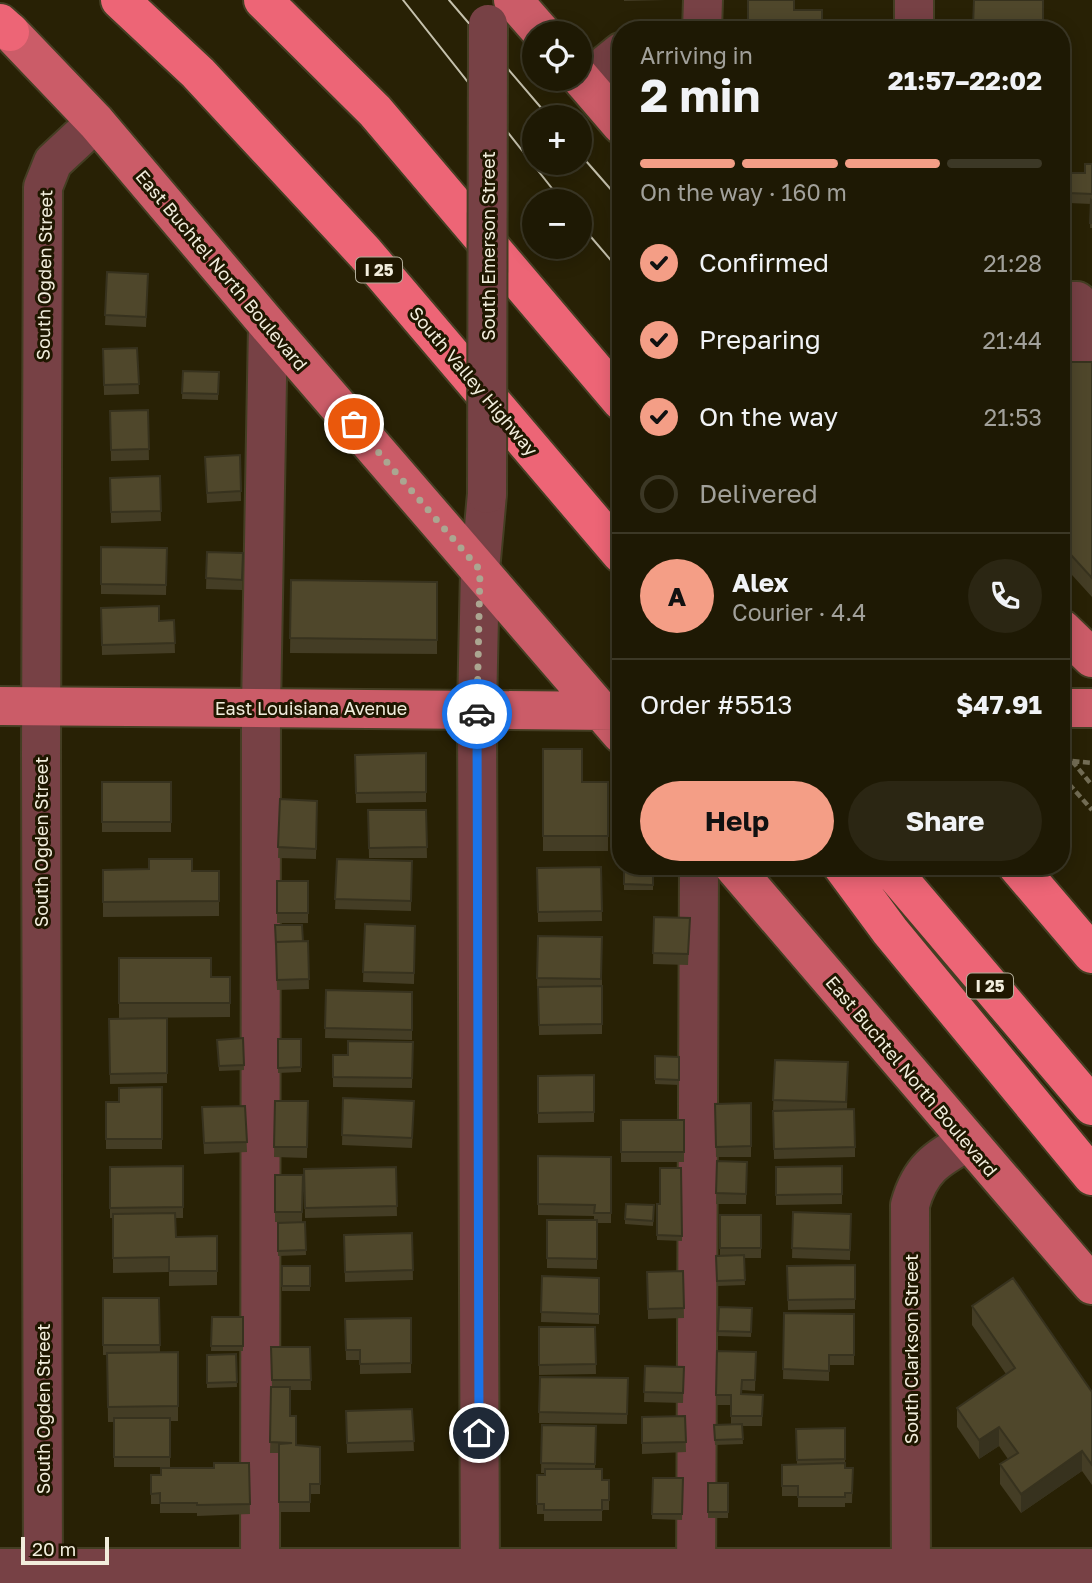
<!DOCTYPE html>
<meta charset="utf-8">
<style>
:root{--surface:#1e1904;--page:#2b2613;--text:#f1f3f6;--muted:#a1a09a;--line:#3c3826;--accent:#f49e86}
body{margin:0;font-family:"Golos Text",sans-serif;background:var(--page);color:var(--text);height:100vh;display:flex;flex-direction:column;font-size:26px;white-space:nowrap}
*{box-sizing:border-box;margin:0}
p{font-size:23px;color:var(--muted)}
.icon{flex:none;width:38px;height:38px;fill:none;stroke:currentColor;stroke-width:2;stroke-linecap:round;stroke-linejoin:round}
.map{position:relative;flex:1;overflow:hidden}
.panel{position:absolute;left:612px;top:21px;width:458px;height:854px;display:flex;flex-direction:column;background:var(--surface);border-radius:28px;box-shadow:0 4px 18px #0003,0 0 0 2px var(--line)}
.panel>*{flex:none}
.fabs{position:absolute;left:522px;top:21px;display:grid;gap:14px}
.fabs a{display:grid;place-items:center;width:70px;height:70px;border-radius:50%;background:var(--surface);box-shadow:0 4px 18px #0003,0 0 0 2px var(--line);font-size:35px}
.scale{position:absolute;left:21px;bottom:18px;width:88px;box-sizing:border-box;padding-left:7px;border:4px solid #f1eddc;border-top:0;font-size:19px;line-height:24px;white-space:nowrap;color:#f1eddc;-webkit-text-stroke:5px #1f1700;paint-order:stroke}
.pin{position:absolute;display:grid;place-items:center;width:60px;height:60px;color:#fff;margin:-30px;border:4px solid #fff;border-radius:50%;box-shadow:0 2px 7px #0007}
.courier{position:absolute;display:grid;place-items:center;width:70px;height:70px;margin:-35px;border:5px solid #1a73e8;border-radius:50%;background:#fff;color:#222;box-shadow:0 2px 9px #0007}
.overview em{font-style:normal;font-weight:700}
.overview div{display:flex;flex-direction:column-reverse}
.overview{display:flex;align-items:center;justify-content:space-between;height:119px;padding:0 28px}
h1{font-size:46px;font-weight:700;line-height:52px}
.bar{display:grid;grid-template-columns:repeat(4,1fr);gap:10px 7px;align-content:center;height:84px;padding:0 28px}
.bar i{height:9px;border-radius:5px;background:var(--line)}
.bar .current{background:var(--accent)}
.bar p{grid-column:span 4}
.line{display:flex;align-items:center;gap:18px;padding:0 28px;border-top:2px solid var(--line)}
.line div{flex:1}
.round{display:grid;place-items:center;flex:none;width:74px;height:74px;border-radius:37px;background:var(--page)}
ol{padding:0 28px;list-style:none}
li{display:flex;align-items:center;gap:21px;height:77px}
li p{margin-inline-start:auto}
li .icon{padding:7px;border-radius:50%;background:var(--accent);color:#111;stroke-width:4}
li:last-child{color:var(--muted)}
li i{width:38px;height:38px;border:4px solid var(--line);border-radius:50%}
.action{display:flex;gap:14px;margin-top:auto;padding:14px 28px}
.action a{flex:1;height:80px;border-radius:42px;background:var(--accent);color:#111;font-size:28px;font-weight:700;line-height:80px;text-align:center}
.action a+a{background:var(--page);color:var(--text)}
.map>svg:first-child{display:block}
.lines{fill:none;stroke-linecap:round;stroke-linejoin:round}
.minor-casing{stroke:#443e23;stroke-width:42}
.major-casing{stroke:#443e23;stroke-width:42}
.highway-casing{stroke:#443e23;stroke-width:42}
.path{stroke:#736d55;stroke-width:4.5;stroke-dasharray:7 3.5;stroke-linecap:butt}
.minor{stroke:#774145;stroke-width:38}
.major{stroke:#cb5c68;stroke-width:38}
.highway{stroke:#ed6576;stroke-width:38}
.tram{stroke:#c5c1ad;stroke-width:2}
.minor-bridge-casing{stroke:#443e23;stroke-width:42;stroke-linecap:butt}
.minor-bridge{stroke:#774145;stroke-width:38}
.wall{fill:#443d25}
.shaded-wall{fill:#37321e}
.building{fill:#4f472b;stroke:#37321e;stroke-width:2}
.done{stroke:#aba691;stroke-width:7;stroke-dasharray:0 12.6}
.route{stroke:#1a73e8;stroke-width:9}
.labels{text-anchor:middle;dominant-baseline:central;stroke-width:6;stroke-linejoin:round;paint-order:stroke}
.shield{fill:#1f1700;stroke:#b2ad9a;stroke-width:2}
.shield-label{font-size:16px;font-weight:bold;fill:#f1eddc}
.street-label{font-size:18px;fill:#f1eddc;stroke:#1f1700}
</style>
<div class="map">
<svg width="1092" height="1583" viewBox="0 0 1092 1583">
<rect width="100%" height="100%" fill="#282105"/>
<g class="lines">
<g class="minor-casing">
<path id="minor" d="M702,30L703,0
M914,30V0
M584,82L621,52
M1062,301H1077L1085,308L1086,357
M0,1568H1092
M43,1583L41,754L43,187L53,162L96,122
M260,1583L261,708L268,325
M480,1583L477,709L480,570L487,494
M696,1583L699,866
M911,1583L910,1205C920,1169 936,1159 967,1142"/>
</g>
<g class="major-casing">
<path id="major" d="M513,0L542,33
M10,32L96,122L268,325L621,734
M579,76L621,125
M1062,629L1092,658
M0,706L617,711
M1062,708H1092
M733,866L1092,1285"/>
</g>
<g class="highway-casing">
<path id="highway" d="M120,0L198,73L365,253L621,554
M263,0L375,111L621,401
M0,23L10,32
M842,866L890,931L1092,1176
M888,866L1092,1106
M1017,866L1092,954"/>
</g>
<path class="path" d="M1062,760L1092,763
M1072,761L1091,784
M1062,776L1092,810"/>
<use href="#minor" class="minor"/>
<use href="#major" class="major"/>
<use href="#highway" class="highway"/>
<path class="tram" d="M403,0L562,201
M449,0L549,117
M579,153L621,201
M579,223L621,272"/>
<g class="minor-bridge-casing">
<path id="minor-bridge" d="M487,494L488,24"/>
</g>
<use href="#minor-bridge" class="minor-bridge"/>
</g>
<path class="wall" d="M624,0H666L624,1Z
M974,0H1043V30H973Z
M1092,164V228H1090L1091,204L1069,203V173H1085Z
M107,272L148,274L146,327L105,325Z
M137,348L139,394L104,395L103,349Z
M1062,362H1092V597L1062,564Z
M183,371L219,372L218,400L182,399Z
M148,410L149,460L111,461L110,411Z
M240,455L241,501L207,503L205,457Z
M160,476L161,521L111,523L110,478Z
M101,547L167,548L166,595L101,594Z
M207,552L243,553L242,590L206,589Z
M291,580L437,582V654L290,653Z
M101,608L159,621L174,620L175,653L102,655Z
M543,749L582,782H608V851H543Z
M426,753V802L356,803L355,755Z
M102,782H171V832H102Z
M280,799L317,801L316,859L278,858Z
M368,810H426L427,858H369Z
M337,859L412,861L411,911L335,909Z
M624,866H653V890H624Z
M601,867L602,921L538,922L537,868Z
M103,870L219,871V916L103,917Z
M277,881H308V923H277Z
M654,917L690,918L688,965L653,964Z
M365,924L415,926L414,984L363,982Z
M275,925L303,941H308L309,989L277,990Z
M538,936L602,937V1034L539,1035L538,988H537Z
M119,958L211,977H230V1017L119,1018Z
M326,990L412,992V1040L325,1038Z
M167,1018V1083L110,1084L109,1019Z
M243,1038L244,1070L219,1071L217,1040Z
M278,1039H301V1072L278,1073Z
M413,1042L412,1088L333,1087V1055H348Z
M655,1056L679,1057V1085L655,1084Z
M775,1060L848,1062L847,1109L855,1147V1157L774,1159L773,1111H794L773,1110Z
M594,1075V1122L538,1123V1076Z
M162,1087V1149H106V1102H119Z
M343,1098L414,1101L412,1148L342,1145Z
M275,1101H308L307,1158L274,1157Z
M751,1103V1157H716L715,1104Z
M245,1106L247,1152L204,1154L202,1107Z
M621,1120H684V1162H621Z
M538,1156L611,1157V1223H597V1269L547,1268V1220H594V1216L538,1215Z
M717,1161L747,1162L746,1204H716Z
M183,1166V1218H176V1237L217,1236V1285L169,1286V1272L113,1273V1218H110V1167Z
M842,1166V1204L776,1205V1167Z
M396,1167L397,1216L305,1218L304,1169Z
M681,1168L682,1241L657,1240V1204H660Z
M275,1175H303L302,1222H305L306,1255L278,1256V1223L286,1222H275Z
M654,1205L653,1226L625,1224V1219Z
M793,1212L851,1214L850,1260L792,1258Z
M720,1215H761V1258H744L745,1285L717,1286L716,1256H720Z
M412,1233L413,1280L345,1282L344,1235Z
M855,1265V1309L788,1310L787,1266Z
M282,1266H310V1291H282Z
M683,1271L684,1318L648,1319L647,1272Z
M542,1276L599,1278V1324L541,1322Z
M103,1298H159L160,1352H178V1421H170V1467H114V1422H108L107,1355H103Z
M972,1306L1092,1392V1485L1082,1471L1021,1513L1000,1484V1464L1008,1459L999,1446L979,1459L957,1427V1408L1006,1374L972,1325Z
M719,1307L752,1308L751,1337L718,1336Z
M784,1313L854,1314V1365H829V1381L783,1379Z
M212,1317H243V1351H211Z
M411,1318V1373L360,1374V1360H346L345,1319Z
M539,1327H595L596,1374L539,1375Z
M271,1347H310L311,1390H290V1416L296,1445L320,1447V1494H310V1512H279V1453H270L272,1387Z
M717,1351L756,1352L755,1391L742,1390L741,1394L763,1395L762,1426H742L743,1444L715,1445L714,1425H731V1405H716Z
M236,1354L237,1387L207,1388V1355Z
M645,1366L684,1367L683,1403L644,1402Z
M540,1377L628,1378L627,1424L539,1423Z
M412,1409L414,1451L347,1453L346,1411Z
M685,1416L686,1452L642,1454V1417Z
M542,1425L596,1426L595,1469L602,1480H609V1510H602V1521H544V1514H537V1475H545V1473H541Z
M845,1428V1468H853L852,1503H845V1507H798V1496H782V1465H797L796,1429Z
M249,1463L250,1514L197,1516V1513H160V1504H151V1475H161Z
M653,1478H683L682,1520L652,1519Z
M708,1483H728V1518H708Z"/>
<path class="shaded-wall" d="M999,1427V1446L979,1459V1440Z
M1082,1451V1471L1021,1513V1494Z"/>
<path class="building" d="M748,0H794V10H822V30H748Z
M974,0H1043V28L973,26Z
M715,24L746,25V30H715Z
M1085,164H1092V194L1069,193V173H1085Z
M1091,200L1092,201V223H1090Z
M107,272L148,274L146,317L105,315Z
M137,348L139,384L104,385L103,349Z
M1062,362H1092V578L1062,545Z
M183,371L219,372L218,394L182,393Z
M148,410L149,449L111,450L110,411Z
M240,455L241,491L207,493L205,457Z
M160,476L161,511L111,512L110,478Z
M101,547L167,548L166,585L101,584Z
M207,552L243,553L242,580L206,578Z
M291,580L437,582V640L290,638Z
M159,606V621L174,620L175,643L102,645L101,608Z
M543,749H582V782H608V836H543Z
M426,753V792L356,793L355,755Z
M102,782H171V822H102Z
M280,799L317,801L316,849L278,847Z
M368,810H426L427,847L369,848Z
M149,859H192V871H219V901L103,902V870L149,869Z
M337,859L412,861L411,901L335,899Z
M624,866H653V885L624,884Z
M601,867L602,911L538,912L537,868Z
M277,881H308V913H277Z
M654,917L690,918L688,954L653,953Z
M365,924L415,926L414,973L363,972Z
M275,925H302L303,941L276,942V945Z
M538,936L602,937L601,979L537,978Z
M308,941L309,979L277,980L276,942Z
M119,958H211V977H230V1003H119Z
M602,986V1024L539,1025L538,987Z
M326,990L412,992V1030L325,1028Z
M167,1018V1073L110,1074L109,1019Z
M243,1038L244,1065L219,1066L217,1040Z
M278,1039H301V1067L278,1068Z
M348,1041L413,1042L412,1078L333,1077V1055H348Z
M655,1056L679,1057V1080L655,1079Z
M775,1060L848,1062L846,1102L773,1100Z
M594,1075V1112L538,1113V1076Z
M162,1087V1139H106V1102H119V1088Z
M343,1098L414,1101L412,1138L342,1135Z
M275,1101H308L307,1147H274Z
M751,1103V1146L716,1147L715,1104Z
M245,1106L247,1142L204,1143L202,1107Z
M854,1109L855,1147L774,1149L773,1111Z
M621,1120H684V1152H621Z
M538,1156L611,1157V1213H594L595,1205L538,1204Z
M717,1161L747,1162L746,1194L716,1193Z
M183,1166V1207L110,1208V1167Z
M842,1166V1194L776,1195V1167Z
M396,1167L397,1206L305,1208L304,1169Z
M660,1168H681L682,1236L657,1235V1204H660Z
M275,1175H303L302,1212H275Z
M626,1204L654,1205L653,1221L625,1219Z
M793,1212L851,1214L850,1250L792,1248Z
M175,1213L176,1237L217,1236V1271H169V1257L113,1258V1214Z
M720,1215H761V1248H720Z
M547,1220H597V1259L547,1258Z
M305,1222L306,1250L278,1251V1223Z
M412,1233L413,1270L345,1272L344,1235Z
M744,1255L745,1280L717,1281L716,1256Z
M855,1265V1299L788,1300L787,1266Z
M282,1266H310V1286H282Z
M683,1271L684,1308L648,1309L647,1272Z
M542,1276L599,1278V1314L541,1312Z
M1013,1278L1092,1392V1465L1082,1451L1021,1494L1000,1464L1018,1453L999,1427L979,1440L957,1408L1015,1368L972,1306Z
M103,1298H159L160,1345H103Z
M719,1307L752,1308L751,1332L718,1331Z
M784,1313L854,1314V1355H829V1371L783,1369Z
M212,1317H243V1346H211Z
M411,1318V1363L360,1364V1350H346L345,1319Z
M539,1327H595L596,1364L539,1365Z
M271,1347H310L311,1380H272Z
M717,1351L756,1352L755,1380H742L741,1394L763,1395L762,1416H731V1395H716Z
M178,1352V1406L108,1407L107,1353Z
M236,1354L237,1382L207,1383V1355Z
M645,1366L684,1367L683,1393L644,1392Z
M540,1377L628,1378L627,1414L539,1412Z
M271,1387H290V1416H296V1445L320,1447V1484H310V1502H279V1444L292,1443L270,1442Z
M412,1409L414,1441L347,1443L346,1411Z
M685,1416L686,1442L642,1443V1417Z
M114,1418H170V1457H114Z
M742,1424L743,1439L715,1440L714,1425Z
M542,1425L596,1426L595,1464L541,1463Z
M845,1428V1459L797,1460L796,1429Z
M214,1463H249L250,1504L197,1505V1503H160V1493L151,1494V1475H161V1468H214Z
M845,1463V1468H853L852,1493H845V1497H798V1486H782V1465Z
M545,1469H602V1480H609V1500H602V1510H544V1504H537V1475H545Z
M653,1478H683L682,1514H652Z
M708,1483H728V1512H708Z"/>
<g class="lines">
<path class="done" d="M354,424L480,570L477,714"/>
<path class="route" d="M477,714L479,1433"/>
</g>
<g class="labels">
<g class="shield">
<rect x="356" y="257.5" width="46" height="25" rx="5"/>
<rect x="967" y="973.5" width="46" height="25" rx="5"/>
</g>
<g class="shield-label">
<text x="379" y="270">I 25</text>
<text x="990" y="986">I 25</text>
</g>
<g class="street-label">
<text transform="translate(488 246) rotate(-90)">South Emerson Street</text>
<text transform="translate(222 270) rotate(50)">East Buchtel North Boulevard</text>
<text transform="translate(44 275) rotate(-89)">South Ogden Street</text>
<text transform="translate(474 381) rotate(50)">South Valley Highway</text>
<text x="311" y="708">East Louisiana Avenue</text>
<text transform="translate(41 842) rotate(-90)">South Ogden Street</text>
<text transform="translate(912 1076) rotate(50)">East Buchtel North Boulevard</text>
<text transform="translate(911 1349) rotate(-90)">South Clarkson Street</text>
<text transform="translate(43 1409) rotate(-90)">South Ogden Street</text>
</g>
</g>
</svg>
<div class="fabs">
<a><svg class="icon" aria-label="locate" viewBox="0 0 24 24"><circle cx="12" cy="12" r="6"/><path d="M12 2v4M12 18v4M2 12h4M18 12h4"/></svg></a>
<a>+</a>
<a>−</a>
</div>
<div class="scale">20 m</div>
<div class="pin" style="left:354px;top:424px;background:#ea580c"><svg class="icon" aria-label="bag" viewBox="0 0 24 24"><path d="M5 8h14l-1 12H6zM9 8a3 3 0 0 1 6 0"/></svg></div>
<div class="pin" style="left:479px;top:1433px;background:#1f2937"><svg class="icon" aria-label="home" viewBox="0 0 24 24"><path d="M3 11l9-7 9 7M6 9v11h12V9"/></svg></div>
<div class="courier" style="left:477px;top:714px"><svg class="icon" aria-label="car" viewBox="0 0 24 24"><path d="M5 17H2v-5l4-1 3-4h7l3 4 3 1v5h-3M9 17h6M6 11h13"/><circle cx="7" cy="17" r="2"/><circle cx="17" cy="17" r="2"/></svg></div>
<section class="panel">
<div class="overview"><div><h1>2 min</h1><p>Arriving in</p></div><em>21:57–22:02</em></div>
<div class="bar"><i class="current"></i><i class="current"></i><i class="current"></i><i></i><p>On the way · 160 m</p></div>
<ol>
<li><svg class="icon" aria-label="check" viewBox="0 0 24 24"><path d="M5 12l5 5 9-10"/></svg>Confirmed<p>21:28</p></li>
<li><svg class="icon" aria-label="check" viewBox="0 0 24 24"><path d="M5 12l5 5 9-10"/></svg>Preparing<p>21:44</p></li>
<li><svg class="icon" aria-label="check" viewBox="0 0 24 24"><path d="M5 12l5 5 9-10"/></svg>On the way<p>21:53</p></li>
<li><i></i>Delivered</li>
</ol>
<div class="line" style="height:126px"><b class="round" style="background:var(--accent);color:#111">A</b><div><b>Alex</b><p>Courier · 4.4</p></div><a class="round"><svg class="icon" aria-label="phone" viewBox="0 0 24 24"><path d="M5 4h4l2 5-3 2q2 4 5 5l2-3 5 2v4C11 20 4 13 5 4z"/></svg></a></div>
<div class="line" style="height:91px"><div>Order #5513</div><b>$47.91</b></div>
<div class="action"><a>Help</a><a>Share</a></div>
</section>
</div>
